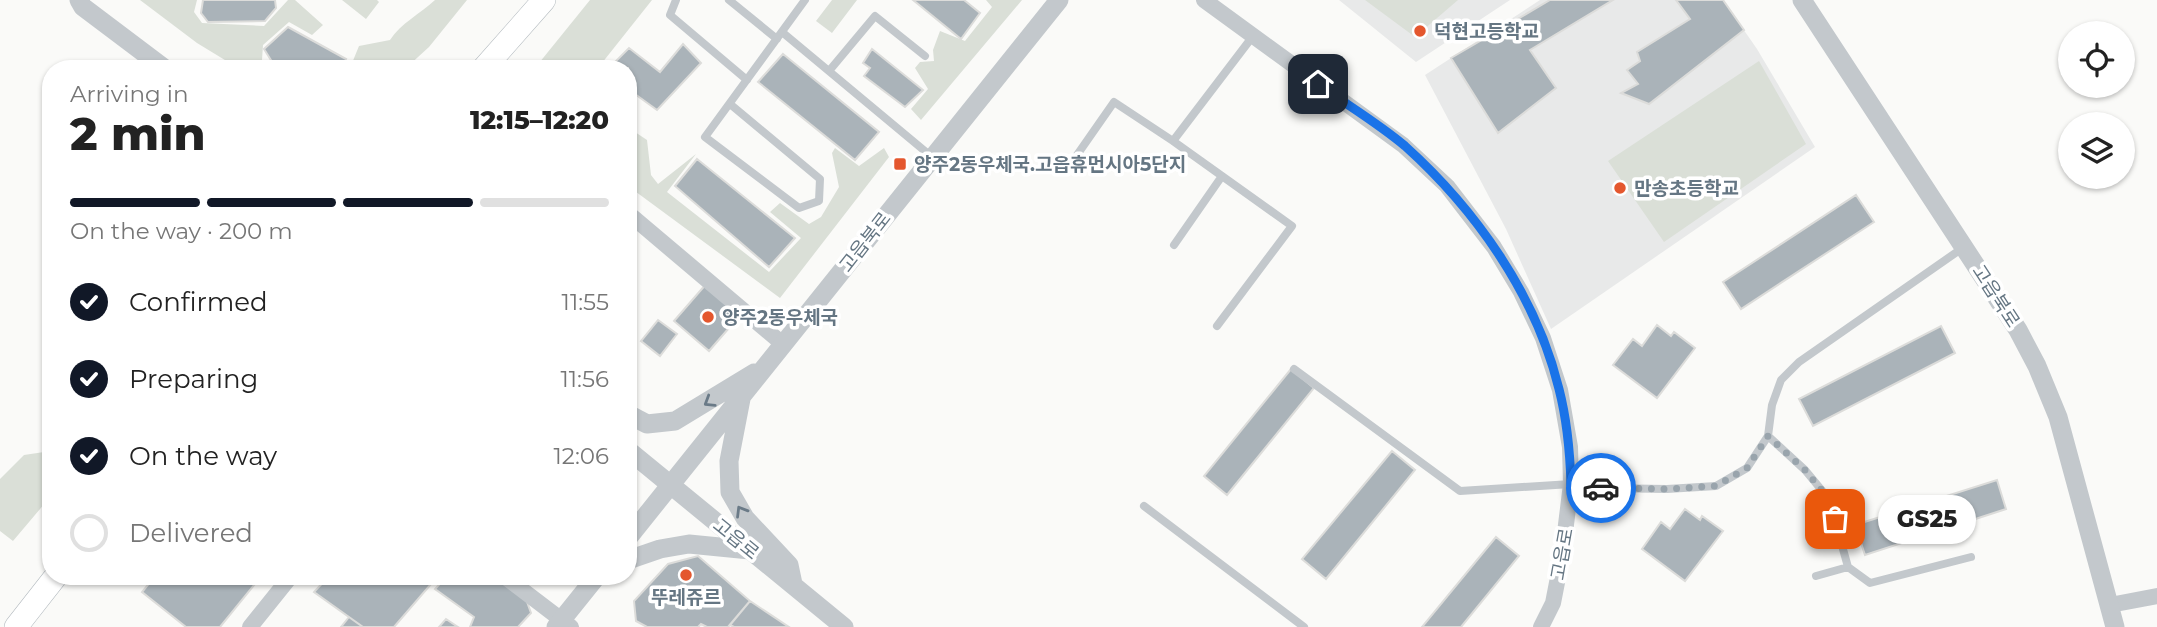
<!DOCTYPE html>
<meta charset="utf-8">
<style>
:root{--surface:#fff;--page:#f2f2f2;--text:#222;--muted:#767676;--line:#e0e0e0;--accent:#111827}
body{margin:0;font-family:Montserrat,"Noto Sans KR",sans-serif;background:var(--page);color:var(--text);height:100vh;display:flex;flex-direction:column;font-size:26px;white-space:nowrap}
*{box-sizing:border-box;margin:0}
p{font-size:23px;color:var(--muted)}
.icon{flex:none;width:38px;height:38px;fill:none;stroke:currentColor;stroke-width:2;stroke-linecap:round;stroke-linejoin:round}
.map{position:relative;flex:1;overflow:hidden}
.drawer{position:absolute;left:42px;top:60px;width:595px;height:525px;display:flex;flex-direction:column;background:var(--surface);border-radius:28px;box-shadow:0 2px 5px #0004}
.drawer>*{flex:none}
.buttons{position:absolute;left:2058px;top:21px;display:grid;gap:14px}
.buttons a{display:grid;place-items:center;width:77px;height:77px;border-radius:50%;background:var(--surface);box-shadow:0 2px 5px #0004;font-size:35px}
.pin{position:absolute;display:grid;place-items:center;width:60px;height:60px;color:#fff;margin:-30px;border-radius:14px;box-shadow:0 4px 10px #0006}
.courier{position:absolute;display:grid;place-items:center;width:70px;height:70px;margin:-35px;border:5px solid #1a73e8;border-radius:50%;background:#fff;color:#222;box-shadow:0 2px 9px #0007}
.bubble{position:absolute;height:49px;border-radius:24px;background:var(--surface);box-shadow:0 2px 5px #0004;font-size:23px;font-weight:800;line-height:49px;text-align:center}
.summary em{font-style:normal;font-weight:800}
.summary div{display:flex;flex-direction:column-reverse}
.summary{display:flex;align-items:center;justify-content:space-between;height:119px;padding:0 28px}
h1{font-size:46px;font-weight:800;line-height:52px}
.bar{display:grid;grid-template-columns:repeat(4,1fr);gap:10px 7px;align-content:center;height:84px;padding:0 28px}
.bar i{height:9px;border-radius:5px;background:var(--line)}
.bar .selected{background:var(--accent)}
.bar p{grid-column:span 4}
ol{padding:0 28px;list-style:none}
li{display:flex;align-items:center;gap:21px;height:77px}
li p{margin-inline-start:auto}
li .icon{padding:7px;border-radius:50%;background:var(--accent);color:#fff;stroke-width:4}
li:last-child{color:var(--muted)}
li i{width:38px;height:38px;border:4px solid var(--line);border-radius:50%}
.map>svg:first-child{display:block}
.built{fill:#e8e9e9}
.green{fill:#dadfd7}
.building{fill:#aab3b9;stroke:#dcdcda;stroke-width:2}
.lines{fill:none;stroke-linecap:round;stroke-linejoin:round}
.secondary-casing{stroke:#b3babf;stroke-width:24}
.service{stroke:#c3c8cc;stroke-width:8}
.minor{stroke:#c3c8cc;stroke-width:16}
.tertiary{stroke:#c3c8cc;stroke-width:19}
.secondary{stroke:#fff;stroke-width:23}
.oneway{stroke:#6a7a87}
.done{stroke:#99a4ac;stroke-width:7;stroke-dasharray:0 12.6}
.route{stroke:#1a73e8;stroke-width:9}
.poi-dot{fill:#e4572e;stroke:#fff;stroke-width:2.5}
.labels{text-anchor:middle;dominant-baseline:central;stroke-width:7;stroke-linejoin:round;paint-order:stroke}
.poi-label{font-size:19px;font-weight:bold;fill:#657683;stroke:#fff;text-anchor:start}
.street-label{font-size:19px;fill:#657683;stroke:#fff}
</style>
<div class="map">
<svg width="2157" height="627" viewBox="0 0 2157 627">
<rect width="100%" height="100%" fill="#fafaf8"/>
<path class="built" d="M1339,0H1510L1416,62Z
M1540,0H1723L1757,49L1815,147L1551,329L1506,229L1425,75Z"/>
<path class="green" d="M140,0H197L194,12L202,23L264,26L288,0H295L323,25L312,35L289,22L263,45L262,60L272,68H238L197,43Z
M342,0H377L379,2L366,19Z
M435,0H467L429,47L406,68H350L359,46L390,40C401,23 420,14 435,0Z
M590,0H652L598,68H535Z
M832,0H857L832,33L816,21Z
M986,0H1022L921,120L911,109L928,89L915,68L920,62L934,61L933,50L940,31L965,41L992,7Z
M1365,0H1458L1415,37Z
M1759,61L1806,144L1664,242L1608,161Z
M635,132L647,140L651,175L658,184L696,154L667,192L769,272L801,238L770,212L780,203L809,224L821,217L839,187L832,153L835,148L859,166L884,148L889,157L780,298L628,186V148Z
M51,445V496L13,541L0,531V479L24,455L44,452Z"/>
<path class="building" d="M203,0H275L276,8L265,21L208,22L201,13Z
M913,0H964L980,13L961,39Z
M1550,0H1613L1530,50L1556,88L1498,133L1451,58Z
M1676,0H1723L1744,30L1649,104L1621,93L1638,84L1627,70L1640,61L1637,52L1690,19Z
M288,27L346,59L341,68H280L274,65L264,49Z
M683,44L701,63L657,110L628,89V68H609L629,48L660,72Z
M872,49L923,90L905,107L864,76L870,68L863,63Z
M783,54L879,132L855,160L758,82Z
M697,159L795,238L769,267L675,186Z
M1856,195L1874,222L1741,309L1723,282Z
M707,283L742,313L709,351L674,321Z
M658,320L677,334L660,356L641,341Z
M1657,325L1671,336L1674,332L1695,348L1657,398L1613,365L1633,339L1642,346Z
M1941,326L1955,353L1813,426L1799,399Z
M1291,369L1314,388L1227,495L1204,476Z
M1392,451L1415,470L1326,579L1302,559Z
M1997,480L2006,509L1865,555L1855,525Z
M1685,509L1700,520L1702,516L1723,531L1685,581L1642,549L1661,522L1670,529Z
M1496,537L1519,556L1461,627H1422Z
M698,556L750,601L728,627H707L701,624L698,627H647L636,621L634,601L668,564Z
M155,576H245L255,584L220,627H186L142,592Z
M329,576H438L394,627H363L314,592Z
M447,576H496L526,599L531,613L518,627H470L474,617L435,589Z
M750,601L789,627H734L730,625Z
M349,617L363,627H341Z
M446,619L458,627H439Z"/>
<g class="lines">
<g class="secondary-casing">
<path id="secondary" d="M484,68L544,0
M16,627L56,576"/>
</g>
<path class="service" d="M676,0L670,15L747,80
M729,0L777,39
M782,32L932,157
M829,71L875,16L925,56
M730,104L820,179L819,201L799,208L705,137L805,0
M1077,155L1114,102L1173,141
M1174,245L1222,176
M1217,326L1292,226L1173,141L1253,36
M1294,369L1460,491L1571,484L1600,488L1667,489L1716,486L1747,468L1768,436L1772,405L1781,380L1799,362L1964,247
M1768,436L1805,470L1829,499L1848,567L1816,576
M1144,506L1304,627
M1848,567L1870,583L1971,557"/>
<path class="minor" d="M1204,0L1403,145L1447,186L1494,247L1521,292L1543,338L1560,390L1570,447L1571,484L1562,557L1553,603L1541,627
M628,213L784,345
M504,576L571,627
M2110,605L2157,596
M250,627L291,576"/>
<path class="tertiary" d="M79,0L83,7L164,68
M1802,0L2018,330L2037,366L2058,417L2115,627
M741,399L729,461L730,492L745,518L789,565L793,584
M628,414L647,424L675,421L754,373
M628,450L844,627
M628,538L1059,0
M628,560L660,549L689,544L750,550
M556,627L597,576"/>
<use href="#secondary" class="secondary"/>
</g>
<defs><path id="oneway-chevron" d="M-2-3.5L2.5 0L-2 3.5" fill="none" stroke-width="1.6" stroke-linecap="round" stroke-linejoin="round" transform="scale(1.75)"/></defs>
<g class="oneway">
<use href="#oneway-chevron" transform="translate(709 402) rotate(148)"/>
<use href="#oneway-chevron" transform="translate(741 511) rotate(-121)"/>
</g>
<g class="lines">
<path class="done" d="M1601,488L1667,489L1716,486L1747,468L1768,436L1805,470L1829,499L1835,519"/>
<path class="route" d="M1318,84C1347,105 1378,123 1405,146C1476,210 1536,295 1559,389C1567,420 1570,452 1571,484L1601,488"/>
</g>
<g class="poi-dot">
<circle cx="1420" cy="31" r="7"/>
<rect x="893" y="157" width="14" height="14" rx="3.5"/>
<circle cx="1620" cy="188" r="7"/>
<circle cx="708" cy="317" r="7"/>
<circle cx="686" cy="575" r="7"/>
</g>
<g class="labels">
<g class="poi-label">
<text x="1434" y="31">덕현고등학교</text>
<text x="914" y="164">양주2동우체국.고읍휴먼시아5단지</text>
<text x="1634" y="188">만송초등학교</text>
<text x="722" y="317">양주2동우체국</text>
<text x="686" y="597" text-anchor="middle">뚜레쥬르</text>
</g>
<g class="street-label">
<text transform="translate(865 242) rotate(-52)">고읍북로</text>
<text transform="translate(1996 296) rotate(57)">고읍북로</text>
<text transform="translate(736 539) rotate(39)">고읍로</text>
<text transform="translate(1562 554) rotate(-80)">고읍로</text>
</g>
</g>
</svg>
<div class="buttons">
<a><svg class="icon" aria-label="locate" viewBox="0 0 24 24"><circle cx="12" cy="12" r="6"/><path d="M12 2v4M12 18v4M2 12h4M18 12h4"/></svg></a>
<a><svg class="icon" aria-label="layers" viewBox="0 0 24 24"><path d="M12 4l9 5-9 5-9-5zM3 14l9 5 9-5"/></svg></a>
</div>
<div class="pin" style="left:1835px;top:519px;background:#ea580c"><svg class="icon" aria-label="bag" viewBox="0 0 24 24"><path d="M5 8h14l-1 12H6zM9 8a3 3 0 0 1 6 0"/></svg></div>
<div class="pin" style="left:1318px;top:84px;background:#1f2937"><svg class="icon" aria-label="home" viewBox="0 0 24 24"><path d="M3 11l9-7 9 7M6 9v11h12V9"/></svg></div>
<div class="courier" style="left:1601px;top:488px"><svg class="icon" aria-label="car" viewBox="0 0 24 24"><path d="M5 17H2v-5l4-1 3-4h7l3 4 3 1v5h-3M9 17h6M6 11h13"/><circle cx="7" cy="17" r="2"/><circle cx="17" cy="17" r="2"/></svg></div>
<div class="bubble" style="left:1878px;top:495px;width:98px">GS25</div>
<section class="drawer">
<div class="summary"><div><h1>2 min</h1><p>Arriving in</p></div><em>12:15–12:20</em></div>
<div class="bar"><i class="selected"></i><i class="selected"></i><i class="selected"></i><i></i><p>On the way · 200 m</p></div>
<ol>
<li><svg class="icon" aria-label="check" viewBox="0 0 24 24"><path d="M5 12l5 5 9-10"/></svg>Confirmed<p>11:55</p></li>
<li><svg class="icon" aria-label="check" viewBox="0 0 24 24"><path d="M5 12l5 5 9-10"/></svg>Preparing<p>11:56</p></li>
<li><svg class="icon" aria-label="check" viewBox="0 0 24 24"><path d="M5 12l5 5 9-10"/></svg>On the way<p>12:06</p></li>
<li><i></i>Delivered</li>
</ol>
</section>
</div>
